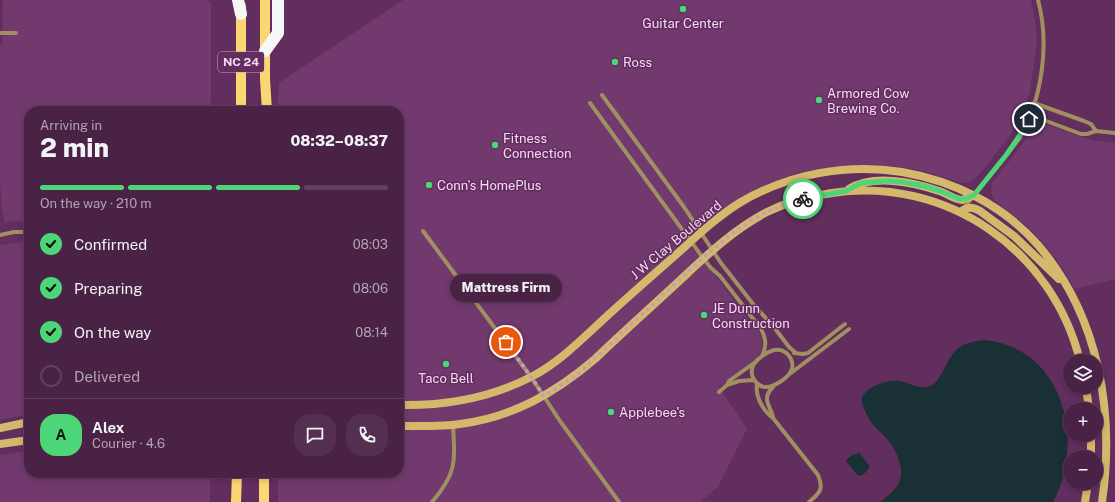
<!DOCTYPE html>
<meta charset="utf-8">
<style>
:root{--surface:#4a2246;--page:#542f51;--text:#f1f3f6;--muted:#b2a4b3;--line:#613f5f;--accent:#4cd677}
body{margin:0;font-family:"Public Sans",sans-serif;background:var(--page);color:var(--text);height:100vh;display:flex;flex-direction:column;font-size:15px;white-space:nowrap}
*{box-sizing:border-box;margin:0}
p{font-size:13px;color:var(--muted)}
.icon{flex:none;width:22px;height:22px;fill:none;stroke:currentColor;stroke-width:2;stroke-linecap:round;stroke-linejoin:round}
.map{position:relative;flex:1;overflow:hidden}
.drawer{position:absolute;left:24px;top:106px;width:380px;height:372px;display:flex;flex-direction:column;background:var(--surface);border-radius:16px;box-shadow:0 2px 6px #0003,0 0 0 1px var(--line)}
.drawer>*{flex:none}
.fabs{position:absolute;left:1063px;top:354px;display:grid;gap:8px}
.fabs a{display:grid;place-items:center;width:40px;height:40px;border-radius:50%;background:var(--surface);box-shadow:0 2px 6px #0003,0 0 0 1px var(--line);font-size:20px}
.pin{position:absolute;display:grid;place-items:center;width:34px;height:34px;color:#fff;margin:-17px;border:2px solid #fff;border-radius:50%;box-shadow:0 1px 4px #0007}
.courier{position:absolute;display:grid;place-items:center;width:40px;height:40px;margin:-20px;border:3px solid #4cd677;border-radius:50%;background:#fff;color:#222;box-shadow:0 1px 5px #0007}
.bubble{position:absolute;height:28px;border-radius:14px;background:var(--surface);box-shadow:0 2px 6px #0003,0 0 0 1px var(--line);font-size:13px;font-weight:800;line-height:28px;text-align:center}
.summary em{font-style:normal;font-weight:800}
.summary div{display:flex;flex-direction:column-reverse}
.summary{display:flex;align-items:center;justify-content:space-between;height:68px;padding:0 16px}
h1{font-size:26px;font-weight:800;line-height:30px}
.bar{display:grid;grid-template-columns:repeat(4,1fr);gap:6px 4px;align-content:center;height:48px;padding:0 16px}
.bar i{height:5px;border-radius:3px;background:var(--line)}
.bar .on{background:var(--accent)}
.bar p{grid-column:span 4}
.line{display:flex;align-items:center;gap:10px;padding:0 16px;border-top:1px solid var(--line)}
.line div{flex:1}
.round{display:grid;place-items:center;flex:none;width:42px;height:42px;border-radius:16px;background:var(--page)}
ol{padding:0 16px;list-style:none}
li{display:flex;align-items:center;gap:12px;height:44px}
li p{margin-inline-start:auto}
li .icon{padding:4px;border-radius:50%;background:var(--accent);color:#111;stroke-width:4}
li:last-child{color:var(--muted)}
li i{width:22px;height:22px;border:2px solid var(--line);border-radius:50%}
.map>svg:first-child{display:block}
.built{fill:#71396d}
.water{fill:#193034}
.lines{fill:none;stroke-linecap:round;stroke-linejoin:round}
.street{stroke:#a08f60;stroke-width:4}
.secondary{stroke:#d4b86b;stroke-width:8}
.primary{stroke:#fbd771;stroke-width:10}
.highway{stroke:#f7f7f7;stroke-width:12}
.done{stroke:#c49dc0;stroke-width:4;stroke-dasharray:0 7.2}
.route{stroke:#4cd677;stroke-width:5}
.poi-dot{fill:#4cd677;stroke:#622e5e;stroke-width:1.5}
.labels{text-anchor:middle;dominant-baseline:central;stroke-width:3;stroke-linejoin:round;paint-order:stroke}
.shield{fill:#622e5e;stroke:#cca6c8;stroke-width:1}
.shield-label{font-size:12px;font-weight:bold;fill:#f9d9f5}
.poi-label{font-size:13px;fill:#f9d9f5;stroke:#622e5e;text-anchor:start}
.street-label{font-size:13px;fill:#f9d9f5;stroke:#622e5e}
</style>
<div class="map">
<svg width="1115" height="502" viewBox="0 0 1115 502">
<rect width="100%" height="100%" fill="#622e5e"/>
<path class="built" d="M3,0H207L211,2V111H29V222L13,221L5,223L2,210L0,182V45H2Z
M403,0H1031L1036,26L1037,41L1030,91L1024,110L1020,118L1010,136L982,171L972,181L966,183H962L930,173L913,169L882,165H856L841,166L814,170L784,178L770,183L756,190L686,241L718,279L757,330L761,335L762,346L761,351L755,360L719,387L747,429L718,487L701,501V502H278V473H399V111H277L279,83Z
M1036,124H1044L1092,140L1115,143V279L1075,289L1061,266L1046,246L1029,228L994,200L991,192L992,183L1021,146L1032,128Z
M29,241V414L0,420V245Z
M29,451V473H210V502H0V455Z"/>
<path class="water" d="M985,340C1063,348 1086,440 1053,502H880C888,496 897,489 900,480C904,467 896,450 888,440C884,435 879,431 875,427C870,422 860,404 862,397C863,394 866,392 868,390C876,384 889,380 900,381C910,383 922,391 932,385C937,382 939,377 942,373C954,350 957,343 985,340Z
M859,452L870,467L867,470V471L861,476L860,475L858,476L846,461L848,460L847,459L854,454L855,455Z"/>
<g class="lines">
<path class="street" d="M0,33H16
M602,95L684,207L721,263L753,304L773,326L789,347L796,353
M590,103L703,258L711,268L720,276L761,329C766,338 767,347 762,356
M1030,115L1081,134H1087L1096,131L1091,124L1084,121L1034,103
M1096,131L1115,133
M963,209L1019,139C1042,100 1050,44 1038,0
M423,231L531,377L560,421L619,502
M0,235L14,232H29
M774,350C777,350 780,349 783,351C790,354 795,364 791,371C788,378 773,388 765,387C755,386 748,373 754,364C758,358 767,352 774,350Z
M794,353L803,354L808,353L845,324
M791,373L849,329
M757,384C755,396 763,411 773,418L818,475C824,489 820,493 809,502
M727,385L739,381L754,380
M773,387C761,399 770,405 773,417
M719,392L727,385L729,381L754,363
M432,502C457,473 455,462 453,425"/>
<path class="secondary" d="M849,189C873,174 913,182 939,191C946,193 955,200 962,200C966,199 970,197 974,195
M960,212C967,207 972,206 980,211L1014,236L1059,279
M1086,387L1089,409
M399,405C445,406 490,398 531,377C560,362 583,338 606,317C630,295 654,274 678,253C698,235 718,216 741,202C789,174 847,163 902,172C954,181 1003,205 1038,245C1099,316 1115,412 1102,502
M399,426C419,426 440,427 460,424C513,417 555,393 595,359C622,333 649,309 676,284C705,257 731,231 767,212C787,202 810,196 832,193C946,176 1053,250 1080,361
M0,428L29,422
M0,444L29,440
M1091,457V435
M1085,502L1088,483"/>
<path class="primary" d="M265,0V79L267,111
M241,111V6
M236,502L237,473
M264,502V473"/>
<path class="highway" d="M238,0L241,14
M265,51L278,33V0"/>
</g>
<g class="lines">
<path class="done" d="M506,342L531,377L544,396L577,375L703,258L732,233L752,220L768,211L803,199"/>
<path class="route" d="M803,199L846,191L861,183L886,181L902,182L924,186L940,191L959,199H965L974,195L1007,154L1018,138L1029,119"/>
</g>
<g class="poi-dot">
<circle cx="683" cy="9" r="4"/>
<circle cx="615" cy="62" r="4"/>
<circle cx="819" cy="100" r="4"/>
<circle cx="495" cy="145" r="4"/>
<circle cx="429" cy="185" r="4"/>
<circle cx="704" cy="315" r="4"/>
<circle cx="446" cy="364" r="4"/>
<circle cx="611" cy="412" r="4"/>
</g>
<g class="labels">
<rect class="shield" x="218" y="52" width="46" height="20" rx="3"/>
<g class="shield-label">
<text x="241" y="62">NC 24</text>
</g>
<g class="poi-label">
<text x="683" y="23" text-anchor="middle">Guitar Center</text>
<text x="623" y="62">Ross</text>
<text x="827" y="93">Armored Cow<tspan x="827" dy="15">Brewing Co.</tspan></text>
<text x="503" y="138">Fitness<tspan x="503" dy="15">Connection</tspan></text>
<text x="437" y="185">Conn's HomePlus</text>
<text x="712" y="308">JE Dunn<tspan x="712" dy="15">Construction</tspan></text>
<text x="446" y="378" text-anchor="middle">Taco Bell</text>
<text x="619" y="412">Applebee's</text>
</g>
<g class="street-label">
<text transform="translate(676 240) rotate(-40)">J W Clay Boulevard</text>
</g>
</g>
</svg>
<div class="fabs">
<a><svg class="icon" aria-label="layers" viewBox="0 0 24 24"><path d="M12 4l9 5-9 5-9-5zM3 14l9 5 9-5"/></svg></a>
<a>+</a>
<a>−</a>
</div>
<div class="pin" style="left:506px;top:342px;background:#ea580c"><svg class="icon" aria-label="bag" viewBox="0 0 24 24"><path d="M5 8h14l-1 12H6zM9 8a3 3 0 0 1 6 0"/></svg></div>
<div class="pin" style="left:1029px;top:119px;background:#1f2937"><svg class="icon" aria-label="home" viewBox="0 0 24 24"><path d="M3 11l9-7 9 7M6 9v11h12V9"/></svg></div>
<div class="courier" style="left:803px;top:199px"><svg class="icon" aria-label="bike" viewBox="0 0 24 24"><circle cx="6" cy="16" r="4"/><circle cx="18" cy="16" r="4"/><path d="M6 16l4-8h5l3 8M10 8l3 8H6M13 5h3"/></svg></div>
<div class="bubble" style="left:450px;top:274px;width:112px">Mattress Firm</div>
<section class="drawer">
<div class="summary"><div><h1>2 min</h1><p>Arriving in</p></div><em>08:32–08:37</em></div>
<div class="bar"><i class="on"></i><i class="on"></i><i class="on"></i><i></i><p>On the way · 210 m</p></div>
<ol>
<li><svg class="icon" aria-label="check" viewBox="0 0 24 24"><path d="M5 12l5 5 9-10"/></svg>Confirmed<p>08:03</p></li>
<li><svg class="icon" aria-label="check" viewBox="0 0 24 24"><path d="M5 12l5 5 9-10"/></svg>Preparing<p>08:06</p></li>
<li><svg class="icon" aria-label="check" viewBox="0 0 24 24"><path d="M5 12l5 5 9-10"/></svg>On the way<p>08:14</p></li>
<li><i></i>Delivered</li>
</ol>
<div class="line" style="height:72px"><b class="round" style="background:var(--accent);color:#111">A</b><div><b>Alex</b><p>Courier · 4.6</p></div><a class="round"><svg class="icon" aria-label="chat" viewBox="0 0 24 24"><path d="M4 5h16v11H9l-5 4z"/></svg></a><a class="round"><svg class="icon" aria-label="phone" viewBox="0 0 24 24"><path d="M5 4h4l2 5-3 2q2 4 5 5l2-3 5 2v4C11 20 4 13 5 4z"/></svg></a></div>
</section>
</div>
